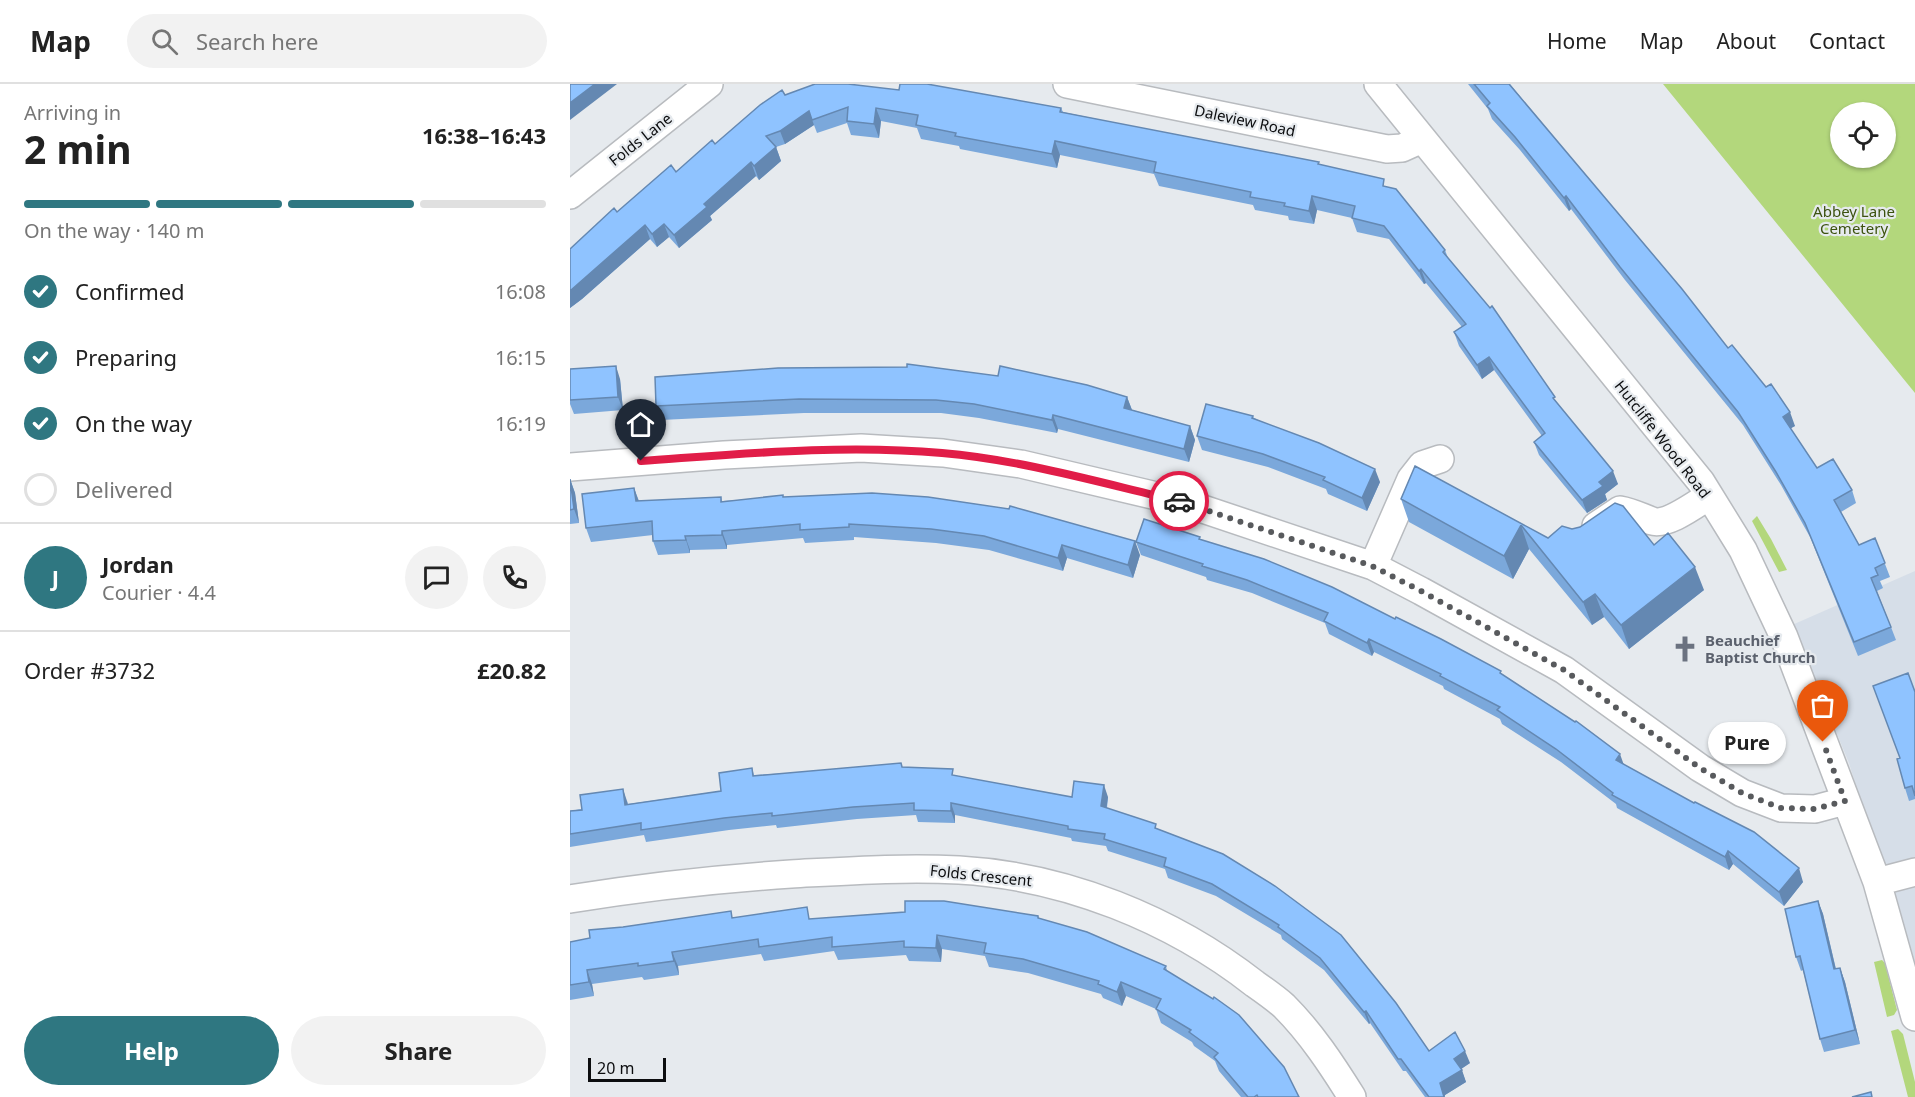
<!DOCTYPE html>
<meta charset="utf-8">
<style>
:root{--surface:#fff;--page:#f2f2f2;--text:#222;--muted:#767676;--line:#e0e0e0;--accent:#2f7781}
body{margin:0;font-family:"Noto Sans",sans-serif;background:var(--page);color:var(--text);height:100vh;display:flex;flex-direction:column;font-size:22px;white-space:nowrap}
*{box-sizing:border-box;margin:0}
p{font-size:20px;color:var(--muted)}
.icon{flex:none;width:33px;height:33px;fill:none;stroke:currentColor;stroke-width:2;stroke-linecap:round;stroke-linejoin:round}
.map{position:relative;flex:1;overflow:hidden}
.sheet{display:flex;flex-direction:column;background:var(--surface);width:570px}
.sheet>*{flex:none}
.controls{position:absolute;left:1260px;top:18px;display:grid;gap:12px}
.controls a{display:grid;place-items:center;width:66px;height:66px;border-radius:50%;background:var(--surface);box-shadow:0 2px 4px #0004;font-size:30px}
.scale{position:absolute;left:18px;bottom:15px;width:78px;box-sizing:border-box;padding-left:6px;border:3px solid #0c0d0f;border-top:0;font-size:16px;line-height:21px;white-space:nowrap;color:#0c0d0f;-webkit-text-stroke:4px #e6eaee;paint-order:stroke}
.pin{position:absolute;display:grid;place-items:center;width:51px;height:51px;color:#fff;margin:-62px -26px;border-radius:50% 50% 50% 0;rotate:-45deg;box-shadow:0 0 6px #0007}
.pin .icon{rotate:45deg}
.courier{position:absolute;display:grid;place-items:center;width:60px;height:60px;margin:-30px;border:4px solid #e11d48;border-radius:50%;background:#fff;color:#222;box-shadow:0 2px 8px #0007}
.bubble{position:absolute;height:42px;border-radius:21px;background:var(--surface);box-shadow:0 2px 4px #0004;font-size:20px;font-weight:700;line-height:42px;text-align:center}
.head em{font-style:normal;font-weight:700}
.head div{display:flex;flex-direction:column-reverse}
.head{display:flex;align-items:center;justify-content:space-between;height:102px;padding:0 24px}
h1{font-size:39px;font-weight:700;line-height:45px}
.bar{display:grid;grid-template-columns:repeat(4,1fr);gap:9px 6px;align-content:center;height:72px;padding:0 24px}
.bar i{height:8px;border-radius:4px;background:var(--line)}
.bar .on{background:var(--accent)}
.bar p{grid-column:span 4}
.line{display:flex;align-items:center;gap:15px;padding:0 24px;border-top:2px solid var(--line)}
.line div{flex:1}
.round{display:grid;place-items:center;flex:none;width:63px;height:63px;border-radius:32px;background:var(--page)}
ol{padding:0 24px;list-style:none}
li{display:flex;align-items:center;gap:18px;height:66px}
li p{margin-inline-start:auto}
li .icon{padding:6px;border-radius:50%;background:var(--accent);color:#fff;stroke-width:4}
li:last-child{color:var(--muted)}
li i{width:33px;height:33px;border:3px solid var(--line);border-radius:50%}
.button{display:flex;gap:12px;margin-top:auto;padding:12px 24px}
.button a{flex:1;height:69px;border-radius:36px;background:var(--accent);color:#fff;font-size:24px;font-weight:700;line-height:69px;text-align:center}
.button a+a{background:var(--page);color:var(--text)}
header{display:flex;align-items:center;gap:36px;box-sizing:border-box;height:84px;padding:0 30px;background:var(--surface);border-bottom:2px solid var(--line)}
header strong{font-size:28px}
nav{display:flex;gap:33px;margin-inline-start:auto;font-size:21px}
.search{width:420px;height:54px;background:var(--page);display:flex;align-items:center;gap:15px;box-sizing:border-box;padding:0 21px;border-radius:33px;color:var(--muted);font-size:22px}
main{display:flex;flex:1;min-height:0}
.map>svg:first-child{display:block}
.built{fill:#d6dee8}
.green{fill:#b3d77c;fill-rule:evenodd}
.lines{fill:none;stroke-linecap:round;stroke-linejoin:round}
.minor-casing{stroke:#b8bbbf;stroke-width:30}
.minor{stroke:#fff;stroke-width:27}
.wall{fill:#7ba8db}
.shaded-wall{fill:#6488b2}
.building{fill:#8fc3ff;stroke:#6488b2;stroke-width:1.5}
.done{stroke:#585a5d;stroke-width:6;stroke-dasharray:0 10.8}
.route{stroke:#e11d48;stroke-width:8}
.labels{text-anchor:middle;dominant-baseline:central;stroke-width:4.5;stroke-linejoin:round;paint-order:stroke}
.street-label{font-size:15px;fill:#0c0d0f;stroke:#e6eaee}
.park-label{font-size:15px;fill:#3c520f;stroke:#e6eaee}
.worship-label{font-size:15px;font-weight:bold;fill:#5b616d;stroke:#e6eaee;text-anchor:start}
</style>
<header>
<strong>Map</strong>
<div class="search"><svg class="icon" aria-label="search" viewBox="0 0 24 24"><circle cx="10" cy="10" r="6"/><path d="M15 15l6 6"/></svg>Search here</div>
<nav><a>Home</a><a>Map</a><a>About</a><a>Contact</a></nav>
</header>
<main>
<section class="sheet">
<div class="head"><div><h1>2 min</h1><p>Arriving in</p></div><em>16:38–16:43</em></div>
<div class="bar"><i class="on"></i><i class="on"></i><i class="on"></i><i></i><p>On the way · 140 m</p></div>
<ol>
<li><svg class="icon" aria-label="check" viewBox="0 0 24 24"><path d="M5 12l5 5 9-10"/></svg>Confirmed<p>16:08</p></li>
<li><svg class="icon" aria-label="check" viewBox="0 0 24 24"><path d="M5 12l5 5 9-10"/></svg>Preparing<p>16:15</p></li>
<li><svg class="icon" aria-label="check" viewBox="0 0 24 24"><path d="M5 12l5 5 9-10"/></svg>On the way<p>16:19</p></li>
<li><i></i>Delivered</li>
</ol>
<div class="line" style="height:108px"><b class="round" style="background:var(--accent);color:#fff">J</b><div><b>Jordan</b><p>Courier · 4.4</p></div><a class="round"><svg class="icon" aria-label="chat" viewBox="0 0 24 24"><path d="M4 5h16v11H9l-5 4z"/></svg></a><a class="round"><svg class="icon" aria-label="phone" viewBox="0 0 24 24"><path d="M5 4h4l2 5-3 2q2 4 5 5l2-3 5 2v4C11 20 4 13 5 4z"/></svg></a></div>
<div class="line" style="height:78px"><div>Order #3732</div><b>£20.82</b></div>
<div class="button"><a>Help</a><a>Share</a></div>
</section>
<div class="map">
<svg width="1345" height="1013" viewBox="0 0 1345 1013">
<rect width="100%" height="100%" fill="#e6eaee"/>
<path class="built" d="M1345,487V897L1279,679L1222,541Z"/>
<path class="green" d="M1093,0H1345V309ZM1270,28H1316V74H1270Z
M1187,432L1201,455L1217,486L1209,488L1182,437Z
M1312,876L1315,879L1327,926L1324,931L1317,933L1304,878Z
M1328,945L1333,950L1345,998V1013H1338L1321,947Z"/>
<g class="lines">
<g class="minor-casing">
<path id="minor" d="M497,0L817,65L832,64L852,55
M808,0L1131,398L1173,466L1214,553L1307,798L1345,933
M0,111L139,0
M0,383L154,371L291,364L373,369L451,380L612,418L803,482L851,507L994,586L1130,684L1172,709L1211,724L1245,725L1275,717
M1026,442L1050,426C1062,428 1071,433 1082,437C1097,442 1126,420 1139,412
M803,482L841,395L852,381L870,375
M1307,798L1345,788
M0,815C73,803 147,795 221,790C277,787 333,783 389,786C495,792 602,835 685,900C695,907 705,914 714,922C741,949 762,981 782,1013"/>
</g>
<use href="#minor" class="minor"/>
</g>
<path class="wall" d="M898,0H940L1158,264L1225,342L1220,344L1247,384L1282,406L1286,419L1271,428L1289,461L1305,454L1320,493L1310,497L1313,504L1307,507L1326,556L1288,572L1240,453L1211,401L1173,341L1055,196L1001,125L999,127L950,66L922,35L918,25Z
M329,6L491,24L493,28L750,81L817,103L875,166L878,174L1048,400L1035,410L1037,416L1017,429L969,371L964,358L972,352L924,286L912,295L889,262L884,248L892,243L856,199L854,200L819,155L787,148L782,134L747,126L744,140L719,136L718,132L685,126L683,121L589,102L584,90L490,71L487,84L390,65L389,62L351,55L347,44L311,37L309,54L281,51L277,39L247,49L244,41L215,60L206,63L211,77L189,96L186,92L140,132L142,136L109,164L99,153L87,163L80,155L12,215L0,224V165L47,128L145,60L215,11Z
M0,285L50,295L53,326L4,330L0,320Z
M428,292L557,313L562,326L620,342L625,356L619,378L488,345L487,349L409,334L371,329H234L91,336L86,322Z
M683,332L684,334L810,398L797,427L758,410L756,405L698,383L632,366L627,352Z
M845,382L978,454L1002,445L1134,506L1059,565L1034,533L1022,541L959,465L943,495L839,438L831,415Z
M0,395L5,409L9,439L0,440Z
M64,404L69,417L151,413L152,417L214,413L570,471L563,494L497,474L493,487L419,466L366,459L284,453V456L235,459L233,454L157,461V465L120,466V469L88,471L83,457V451L21,458L16,444Z
M630,453L631,456L932,590L1053,680L1233,798L1214,822L1163,780L1159,786L1047,724L1046,720L991,678L932,640L930,635L874,605L873,602L804,568L802,572L759,550L755,539L682,509L637,496L636,493L571,471L566,458Z
M1345,608V715L1339,717L1335,704L1330,674Z
M333,683L502,713H538L537,724L588,745L653,770L859,967L900,979L891,985L896,998L875,1011V1013H855L836,987H833L800,939L799,940L754,886L712,855L711,851L646,812L598,794L595,785L538,767L536,762L502,757L501,754L385,731V739L348,738L346,731L287,735L207,744L206,741L159,746L76,758L74,751L0,763V727L57,717L58,720L151,707L182,684L184,691Z
M1248,817L1253,830L1266,885L1270,884L1275,898L1290,960L1254,968L1250,955L1233,886L1231,887L1226,873Z
M468,832L469,834L596,882L597,887L729,1013H671L649,987L645,977L624,962L622,958L591,939L586,925L556,912L552,922L533,914L531,910L458,889L419,883L415,872L372,865L371,878L339,877L336,871L268,876L264,867L194,877L191,870L108,882L109,891L74,896L72,893L22,900L24,912L0,916V858L163,834L241,835Z"/>
<path class="shaded-wall" d="M25,0H47L0,36V19Z
M306,24L311,37L309,54L304,40Z
M239,27L244,41L215,60L210,47Z
M485,57L490,71L487,84L482,70Z
M206,63L211,77L189,96L184,82Z
M181,78L186,92L140,132L142,136L109,164L104,151L134,120Z
M742,112L747,126L744,140L739,127Z
M996,112L1001,125L999,127L994,114Z
M94,140L99,153L87,163L82,150Z
M75,141L80,155L12,215L0,224V207Z
M851,185L856,199L854,200L849,187Z
M919,273L924,286L912,295L907,281Z
M46,282L50,295L53,326L48,313Z
M557,313L562,326L554,324Z
M1220,328L1225,342L1218,346L1213,333Z
M483,331L488,345L487,349L482,336Z
M620,342L625,356L619,378L614,365Z
M805,385L810,398L797,427L792,414Z
M1043,387L1048,400L1035,410L1037,416L1017,429L1012,416L1029,398Z
M0,395L5,409L9,439L4,425Z
M64,404L69,418L66,417Z
M951,441L959,465L943,495L934,472Z
M152,447L157,461V465L152,451Z
M115,452L120,466V469L116,456Z
M565,457L570,471L563,494L558,481Z
M492,461L497,474L493,487L488,474Z
M1125,483L1134,506L1059,565L1051,541Z
M1025,510L1034,533L1022,541L1013,518Z
M799,555L804,568L802,572L797,559Z
M1050,670L1055,684L1046,676Z
M534,701L538,713L535,734L531,722Z
M53,705L57,717L60,733L55,721Z
M381,719L385,731V739L381,727Z
M1158,767L1163,780L1159,786L1155,773Z
M1229,784L1233,798L1214,822L1209,808Z
M1248,817L1253,830L1269,899L1264,885Z
M367,851L372,865L371,878L366,864Z
M102,868L108,882L109,891L104,877Z
M1270,884L1275,898L1290,960L1285,946Z
M17,886L22,900L24,912L19,898Z
M551,898L556,912L552,922L547,908Z
M796,927L800,939L799,940L794,928Z
M895,967L900,979L888,987L884,975Z
M892,986L896,998L875,1011L874,1013L870,999Z"/>
<path class="building" d="M0,0H25L0,19Z
M245,0H278L329,6L330,0H357L491,24L490,28L749,78L748,80L814,95L813,102L826,105L875,166L873,168L920,224L922,222L985,313L983,314L1043,387L1029,398L1033,402L1012,416L964,358L975,349L919,273L907,281L884,248L896,240L851,185L849,187L814,142L782,134L785,122L742,112L739,127L714,122L715,119L680,113L681,108L584,88L586,78L485,57L482,70L385,52L386,49L346,41L348,31L306,24L304,40L277,37L278,23L242,36L239,27L210,47L196,52L206,63L184,82L181,78L134,120L137,123L104,151L94,140L82,150L75,141L0,207V165L44,124L47,128L101,81L106,88L142,56L145,60L190,21L212,6L215,11Z
M904,0H939L1112,205L1158,264L1162,261L1196,303L1201,300L1220,328L1213,333L1247,384L1263,375L1282,406L1264,416L1289,461L1305,454L1315,479L1305,484L1308,491L1301,494L1321,543L1284,558L1235,439L1206,388L1168,328L1050,183L996,112L994,114L945,53L917,22L920,19Z
M337,280L428,292L430,282L517,301L557,313L554,324L620,342L614,365L483,331L482,336L404,320L366,316L229,315L86,322L85,293L208,284L337,283Z
M46,282L48,313L0,316V285Z
M636,320L683,332L682,334L749,359L805,385L792,414L753,396L755,393L693,370L627,352Z
M845,382L978,454L992,442L1002,445L1010,443L1045,419L1053,422L1084,461L1098,449L1125,483L1051,541L1025,510L1013,518L951,441L934,472L831,415Z
M0,395L4,425L0,426Z
M64,404L66,417L151,413V418L213,411V413L302,409L358,413L439,425L440,422L565,457L558,481L492,461L488,474L414,452L361,445L279,440V443L230,446V440L152,447V451L115,452L116,456L83,457L82,437L16,444L12,410Z
M574,435L630,453L629,455L694,475L762,503L825,535L826,533L871,555L931,587L930,589L1005,638L1006,637L1050,670L1046,676L1124,719L1125,718L1184,748L1229,784L1209,808L1158,767L1155,773L1042,711L1043,709L986,665L927,626L930,623L870,592L871,590L799,555L797,559L754,537L758,529L677,496L632,482L633,480L566,458Z
M1338,589L1345,608V712L1342,702L1335,704L1327,675L1330,674L1303,602Z
M331,679L332,683L383,685L382,691L502,713L504,697L534,701L531,722L586,740L585,744L653,770L705,802L771,851L826,919L859,967L885,948L895,967L884,975L892,986L870,999L874,1013H859L831,975H828L796,927L794,928L750,874L708,843L709,841L642,800L594,782L596,774L534,755L535,750L498,745V742L381,719V727L344,726V719L283,723L202,732V729L154,734L71,746V739L0,750V727L12,726L10,711L53,705L55,721L151,707L149,689L182,684L183,692Z
M335,817H374L468,832V834L517,848L596,882L594,885L643,915L644,913L669,931L714,983L729,1013H688L687,1011L684,1013H678L644,973L648,969L619,948L621,946L586,925L591,915L551,898L547,908L528,900L529,897L453,875L414,869L416,859L367,851L366,864L334,863V857L262,863V853L189,863L188,855L102,868L104,877L68,882V879L17,886L19,898L0,901V858L20,854L19,846L53,843L161,827L162,834L237,823L239,835L335,828Z
M1248,817L1264,885L1270,884L1285,946L1250,955L1230,872L1226,873L1215,825Z
M1301,1008L1302,1013H1282Z"/>
<g class="lines">
<path class="done" d="M609,417L802,482L851,507L994,586L1130,684L1172,709L1211,724L1245,725L1275,717L1253,658"/>
<path class="route" d="M71,377C171,370 272,360 372,369C453,376 531,399 609,417"/>
</g>
<defs>
<g id="church-bare" transform="scale(2.07)"><path d="M-1.2-6h2.4v3.5h3.3v2.4h-3.3V6h-2.4V-.1h-3.3v-2.4h3.3Z" fill="#6b7280" stroke="#e6eaee" stroke-width="2.5" paint-order="stroke"/></g>
</defs>
<g fill-rule="evenodd">
<use href="#church-bare" x="1115" y="565"/>
</g>
<g class="labels">
<g class="street-label">
<text transform="translate(675 36) rotate(12)">Daleview Road</text>
<text transform="translate(70 55) rotate(-38)">Folds Lane</text>
<text transform="translate(1093 355) rotate(52)">Hutcliffe Wood Road</text>
<text transform="translate(411 791) rotate(6)">Folds Crescent</text>
</g>
<g class="park-label">
<text x="1284" y="127">Abbey Lane<tspan x="1284" dy="17">Cemetery</tspan></text>
</g>
<g class="worship-label">
<text x="1135" y="556">Beauchief<tspan x="1135" dy="17">Baptist Church</tspan></text>
</g>
</g>
</svg>
<div class="controls">
<a><svg class="icon" aria-label="locate" viewBox="0 0 24 24"><circle cx="12" cy="12" r="6"/><path d="M12 2v4M12 18v4M2 12h4M18 12h4"/></svg></a>
</div>
<div class="scale">20 m</div>
<div class="pin" style="left:1253px;top:658px;background:#ea580c"><svg class="icon" aria-label="bag" viewBox="0 0 24 24"><path d="M5 8h14l-1 12H6zM9 8a3 3 0 0 1 6 0"/></svg></div>
<div class="pin" style="left:71px;top:377px;background:#1f2937"><svg class="icon" aria-label="home" viewBox="0 0 24 24"><path d="M3 11l9-7 9 7M6 9v11h12V9"/></svg></div>
<div class="courier" style="left:609px;top:417px"><svg class="icon" aria-label="car" viewBox="0 0 24 24"><path d="M5 17H2v-5l4-1 3-4h7l3 4 3 1v5h-3M9 17h6M6 11h13"/><circle cx="7" cy="17" r="2"/><circle cx="17" cy="17" r="2"/></svg></div>
<div class="bubble" style="left:1138px;top:638px;width:78px">Pure</div>
</div>
</main>
